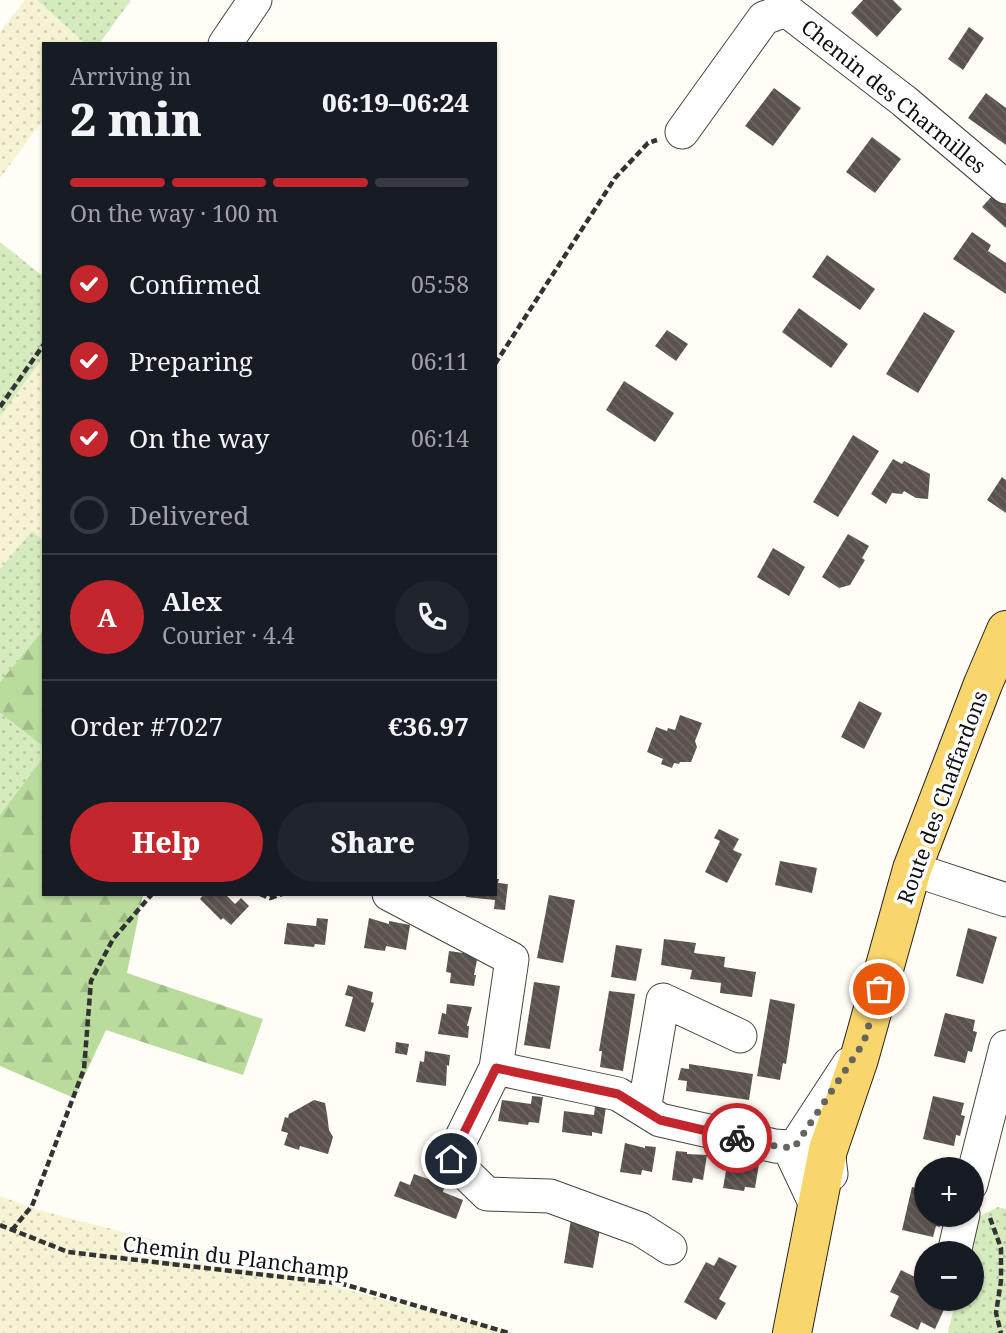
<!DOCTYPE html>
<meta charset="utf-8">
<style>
:root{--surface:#171b24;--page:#20242c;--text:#f1f3f6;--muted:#9ea1a6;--line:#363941;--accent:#c4262e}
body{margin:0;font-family:"Noto Serif",serif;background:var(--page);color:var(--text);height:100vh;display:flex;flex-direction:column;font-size:26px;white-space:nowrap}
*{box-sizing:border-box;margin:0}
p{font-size:23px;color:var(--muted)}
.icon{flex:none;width:38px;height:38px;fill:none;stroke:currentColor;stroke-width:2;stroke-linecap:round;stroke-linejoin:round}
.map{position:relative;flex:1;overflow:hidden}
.details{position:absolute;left:42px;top:42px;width:455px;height:854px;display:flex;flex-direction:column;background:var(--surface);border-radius:0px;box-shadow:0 2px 5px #0004}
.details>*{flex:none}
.tools{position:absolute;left:914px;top:1157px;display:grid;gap:14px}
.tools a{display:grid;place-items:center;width:70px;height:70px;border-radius:50%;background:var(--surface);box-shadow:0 2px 5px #0004;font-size:35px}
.pin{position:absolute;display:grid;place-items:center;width:60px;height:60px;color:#fff;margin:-30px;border:4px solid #fff;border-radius:50%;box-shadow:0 2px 7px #0007}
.courier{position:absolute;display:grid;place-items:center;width:70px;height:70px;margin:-35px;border:5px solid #c4262e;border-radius:50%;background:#fff;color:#222;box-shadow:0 2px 9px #0007}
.head em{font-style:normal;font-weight:800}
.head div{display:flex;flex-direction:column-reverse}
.head{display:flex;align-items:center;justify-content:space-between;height:119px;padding:0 28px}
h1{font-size:46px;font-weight:800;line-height:52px}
.bar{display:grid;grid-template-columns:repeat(4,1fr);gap:10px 7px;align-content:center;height:84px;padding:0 28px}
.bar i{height:9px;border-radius:5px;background:var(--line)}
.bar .on{background:var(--accent)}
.bar p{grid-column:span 4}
.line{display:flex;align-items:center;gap:18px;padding:0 28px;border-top:2px solid var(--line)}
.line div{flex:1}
.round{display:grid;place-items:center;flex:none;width:74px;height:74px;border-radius:37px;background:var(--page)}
ol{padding:0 28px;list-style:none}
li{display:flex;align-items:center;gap:21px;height:77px}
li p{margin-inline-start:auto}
li .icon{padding:7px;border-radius:50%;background:var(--accent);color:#fff;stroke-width:4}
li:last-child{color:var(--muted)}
li i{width:38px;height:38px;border:4px solid var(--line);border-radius:50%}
.cta{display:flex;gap:14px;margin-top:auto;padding:14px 28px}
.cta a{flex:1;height:80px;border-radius:42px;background:var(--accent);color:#fff;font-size:28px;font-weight:800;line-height:80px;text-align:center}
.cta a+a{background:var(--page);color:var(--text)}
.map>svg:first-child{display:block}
.farmland{fill:url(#farmland-dots)}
.grass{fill:url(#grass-dots)}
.forest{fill:url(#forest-firs)}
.building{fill:url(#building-back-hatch)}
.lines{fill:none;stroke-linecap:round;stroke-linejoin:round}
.minor-casing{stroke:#444;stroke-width:35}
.major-casing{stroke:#222;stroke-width:40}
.path{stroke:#333;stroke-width:4.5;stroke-dasharray:7 3.5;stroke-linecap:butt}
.minor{stroke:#fff;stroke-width:33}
.major{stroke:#f9d66b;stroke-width:38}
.done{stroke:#646461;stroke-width:7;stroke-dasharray:0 12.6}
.route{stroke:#c4262e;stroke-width:9}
.labels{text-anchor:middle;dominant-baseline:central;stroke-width:7;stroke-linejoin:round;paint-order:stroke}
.street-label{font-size:21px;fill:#111;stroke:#fff}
</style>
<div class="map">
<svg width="1006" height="1333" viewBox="0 0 1006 1333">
<defs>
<pattern id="farmland-dots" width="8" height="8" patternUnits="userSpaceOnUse" patternTransform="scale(1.75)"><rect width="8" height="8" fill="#f6f3d4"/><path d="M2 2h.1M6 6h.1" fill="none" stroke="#d2cfb5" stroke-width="1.8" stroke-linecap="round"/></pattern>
<pattern id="grass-dots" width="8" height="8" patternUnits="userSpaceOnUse" patternTransform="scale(1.75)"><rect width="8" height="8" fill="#d5ebbd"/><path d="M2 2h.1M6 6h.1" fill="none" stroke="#b6c8a1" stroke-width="1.8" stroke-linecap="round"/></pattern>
<pattern id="forest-firs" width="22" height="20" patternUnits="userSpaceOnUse" patternTransform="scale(1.75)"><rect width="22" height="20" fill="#b9dc9c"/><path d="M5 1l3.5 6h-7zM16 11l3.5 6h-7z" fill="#9ebc85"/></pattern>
<pattern id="building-back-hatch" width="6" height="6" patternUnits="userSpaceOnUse" patternTransform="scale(1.75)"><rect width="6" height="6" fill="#5a524d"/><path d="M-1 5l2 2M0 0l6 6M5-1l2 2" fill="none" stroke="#6d6662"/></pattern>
</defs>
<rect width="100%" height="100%" fill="#fffdf5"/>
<path class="farmland" d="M25,0H37L86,44H44V119L0,178V32Z
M44,356V541L32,531L0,569V417Z
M0,1196L38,1210L514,1333H0Z"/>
<path class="grass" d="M37,0H131L99,44H86Z
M0,242L44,277V356L0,417Z
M32,531L44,541V629L0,682V569Z
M0,713L44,747V756L0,815Z
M998,1207L1006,1209V1333H948L956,1299L971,1298V1253H966L974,1219Z"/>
<path class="forest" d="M44,629V747L0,713V682Z
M44,756V894H143L127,973L263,1019L243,1075L106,1030L74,1098L0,1066V815Z"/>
<path class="building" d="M863,0H893L902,9L877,37L851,13Z
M969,27L984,38L963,70L948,59Z
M774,88L801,108L773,146L745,126Z
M986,93L1006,108V145L968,118Z
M872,137L901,159L875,193L846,172Z
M995,193L1006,203V228L982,207Z
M972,232L991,245L988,251L1006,263V294L953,259Z
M827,255L875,289L860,310L812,277Z
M799,308L848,344L831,368L782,332Z
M924,312L955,331L918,393L886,374Z
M667,330L688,344L676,361L655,346Z
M624,381L674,413L655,442L606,410Z
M853,435L879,451L838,517L813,502Z
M893,459L902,464L904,461L930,474L928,499L916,498L904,491L902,494L892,493L886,504L871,494Z
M1002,477L1006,480V513L987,500Z
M848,534L869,546L862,558L865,560L850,585L839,588L822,577Z
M773,548L805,567L789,596L757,577Z
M859,701L882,713L864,749L841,737Z
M680,715L702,723L695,741L697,747L691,762H680L679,764L674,763L672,768L661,764L663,759L647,752L656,727L667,731L668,728L675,730Z
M719,829L739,839L733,850L742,854L727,883L705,872L720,841L714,838Z
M780,861L817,868L812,893L775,885Z
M495,879H499L498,883L508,884L505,910L494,909L495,900L466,897V894H495Z
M204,894H225L235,904L241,898L249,906L231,925L223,918L221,920L200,899Z
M549,895L575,900L563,963L537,958Z
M317,918L328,919L325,945L315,944L314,947L284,944L287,923L316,926Z
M369,918L389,924V921L410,925L406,950L386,946L385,951L364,948Z
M968,928L997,937L983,984L956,976Z
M664,939L696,943L694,953L725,957L724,967L756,972L752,997L720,993L721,983L690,979L692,970L661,965Z
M616,945L642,949L636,981L611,977Z
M449,951L478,955L474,975H476L474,986L450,983L451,973L446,972Z
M534,982L560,986L550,1049L524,1045Z
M348,985L373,992L371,1002L374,1003L365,1032L345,1026L353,997L345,995Z
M609,991L635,994L623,1071L600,1067L602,1051H599Z
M770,999L795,1004L786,1064L783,1063L780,1080L757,1076Z
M447,1004L472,1007L467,1026H469L468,1038L438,1034L442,1013L446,1014Z
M945,1013L975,1020L973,1031L977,1032L972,1052L968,1051L965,1063L934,1056Z
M396,1042L409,1044L407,1055L395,1053Z
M425,1051L450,1055L449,1066L447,1065L446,1086L416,1082L420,1061L424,1062Z
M689,1064L753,1074L749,1100L686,1091L687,1081L678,1080L681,1068L689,1069Z
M532,1096L543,1097L539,1123L529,1122L528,1125L498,1121L502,1100L531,1104Z
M933,1096L964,1103L961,1115L965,1116L960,1136L956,1135L954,1146L923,1139Z
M314,1100L325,1103L327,1114L329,1130L333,1137L328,1154L300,1146L299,1150L284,1145L288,1133L281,1131L285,1117L288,1118L289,1114Z
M595,1106L606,1107L602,1134L592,1132V1136L562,1132L564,1111L594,1115Z
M625,1143L645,1148V1146L656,1147L652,1172L642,1170L641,1175L620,1172Z
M676,1151L687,1152V1154L707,1155L703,1180L693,1178L692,1183L672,1180Z
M728,1159L739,1160V1162L759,1164L755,1188L745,1187L744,1191L723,1188Z
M414,1174L445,1185L443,1192L463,1200L456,1219L394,1196L400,1181L410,1185Z
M912,1187L926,1190V1214H942L940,1227L936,1226L933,1237L902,1230Z
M571,1219L601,1223L593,1268L564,1263Z
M719,1257L737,1266L719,1299L726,1303L716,1320L684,1302L706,1262L714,1266Z
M901,1270L915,1277L918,1289L926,1292V1298H938L947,1303L935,1329L921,1322L918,1330L890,1316L899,1296L890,1292Z"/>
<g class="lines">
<g class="minor-casing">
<path id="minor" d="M225,44L255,0
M682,132L764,18L786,10L904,101L1006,187
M912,869L1006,900
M389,894L512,959L496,1068L618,1094L660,1120L775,1146L828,1150L831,1174
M496,1068L451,1159L487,1194L550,1196L640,1229L670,1248
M644,1110L663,1000L740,1036
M971,1184L1006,1047
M817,1207L792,1154L794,1148L849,1064
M954,1253L963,1214"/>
</g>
<g class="major-casing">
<path id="major" d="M792,1333L828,1150L859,1059L912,869L983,684L1006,630"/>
</g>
<path class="path" d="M495,364L615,178L648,143L657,140
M0,407L44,344
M260,894L270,898L282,894
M990,1218L1001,1248V1281L996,1313L1001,1333
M0,1225L68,1252L343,1284L509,1333
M12,1230L32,1206L84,1069L91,981L113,939L152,894"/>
<use href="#minor" class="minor"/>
<use href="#major" class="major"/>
</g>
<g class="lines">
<path class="done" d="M737,1138L775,1146L794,1148L864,1042L879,989"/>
<path class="route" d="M451,1159L496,1068L618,1094L660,1120L737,1138"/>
</g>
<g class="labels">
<g class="street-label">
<text transform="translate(894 96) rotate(39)">Chemin des Charmilles</text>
<text transform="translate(942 797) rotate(-70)">Route des Chaffardons</text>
<text transform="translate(236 1257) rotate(7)">Chemin du Planchamp</text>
</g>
</g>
</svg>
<div class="tools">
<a>+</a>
<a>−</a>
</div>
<div class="pin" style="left:879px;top:989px;background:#ea580c"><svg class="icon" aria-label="bag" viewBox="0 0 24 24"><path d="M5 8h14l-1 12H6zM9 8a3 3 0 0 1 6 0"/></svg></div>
<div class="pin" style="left:451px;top:1159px;background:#1f2937"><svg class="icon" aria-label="home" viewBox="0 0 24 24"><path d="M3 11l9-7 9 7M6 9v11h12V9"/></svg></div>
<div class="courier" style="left:737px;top:1138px"><svg class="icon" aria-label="bike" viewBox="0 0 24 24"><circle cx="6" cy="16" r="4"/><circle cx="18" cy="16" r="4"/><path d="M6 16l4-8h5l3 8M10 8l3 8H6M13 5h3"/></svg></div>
<section class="details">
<div class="head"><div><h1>2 min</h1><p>Arriving in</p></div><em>06:19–06:24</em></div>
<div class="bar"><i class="on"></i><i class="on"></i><i class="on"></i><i></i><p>On the way · 100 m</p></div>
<ol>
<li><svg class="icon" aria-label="check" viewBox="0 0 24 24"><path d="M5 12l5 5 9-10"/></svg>Confirmed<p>05:58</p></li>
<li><svg class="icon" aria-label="check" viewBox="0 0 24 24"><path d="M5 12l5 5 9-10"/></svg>Preparing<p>06:11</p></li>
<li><svg class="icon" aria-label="check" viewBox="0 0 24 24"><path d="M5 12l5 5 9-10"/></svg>On the way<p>06:14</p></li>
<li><i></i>Delivered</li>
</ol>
<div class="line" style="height:126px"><b class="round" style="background:var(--accent);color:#fff">A</b><div><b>Alex</b><p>Courier · 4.4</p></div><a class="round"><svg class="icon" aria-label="phone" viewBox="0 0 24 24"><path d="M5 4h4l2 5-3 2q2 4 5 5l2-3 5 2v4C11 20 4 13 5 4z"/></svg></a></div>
<div class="line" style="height:91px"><div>Order #7027</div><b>€36.97</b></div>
<div class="cta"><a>Help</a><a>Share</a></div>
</section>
</div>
